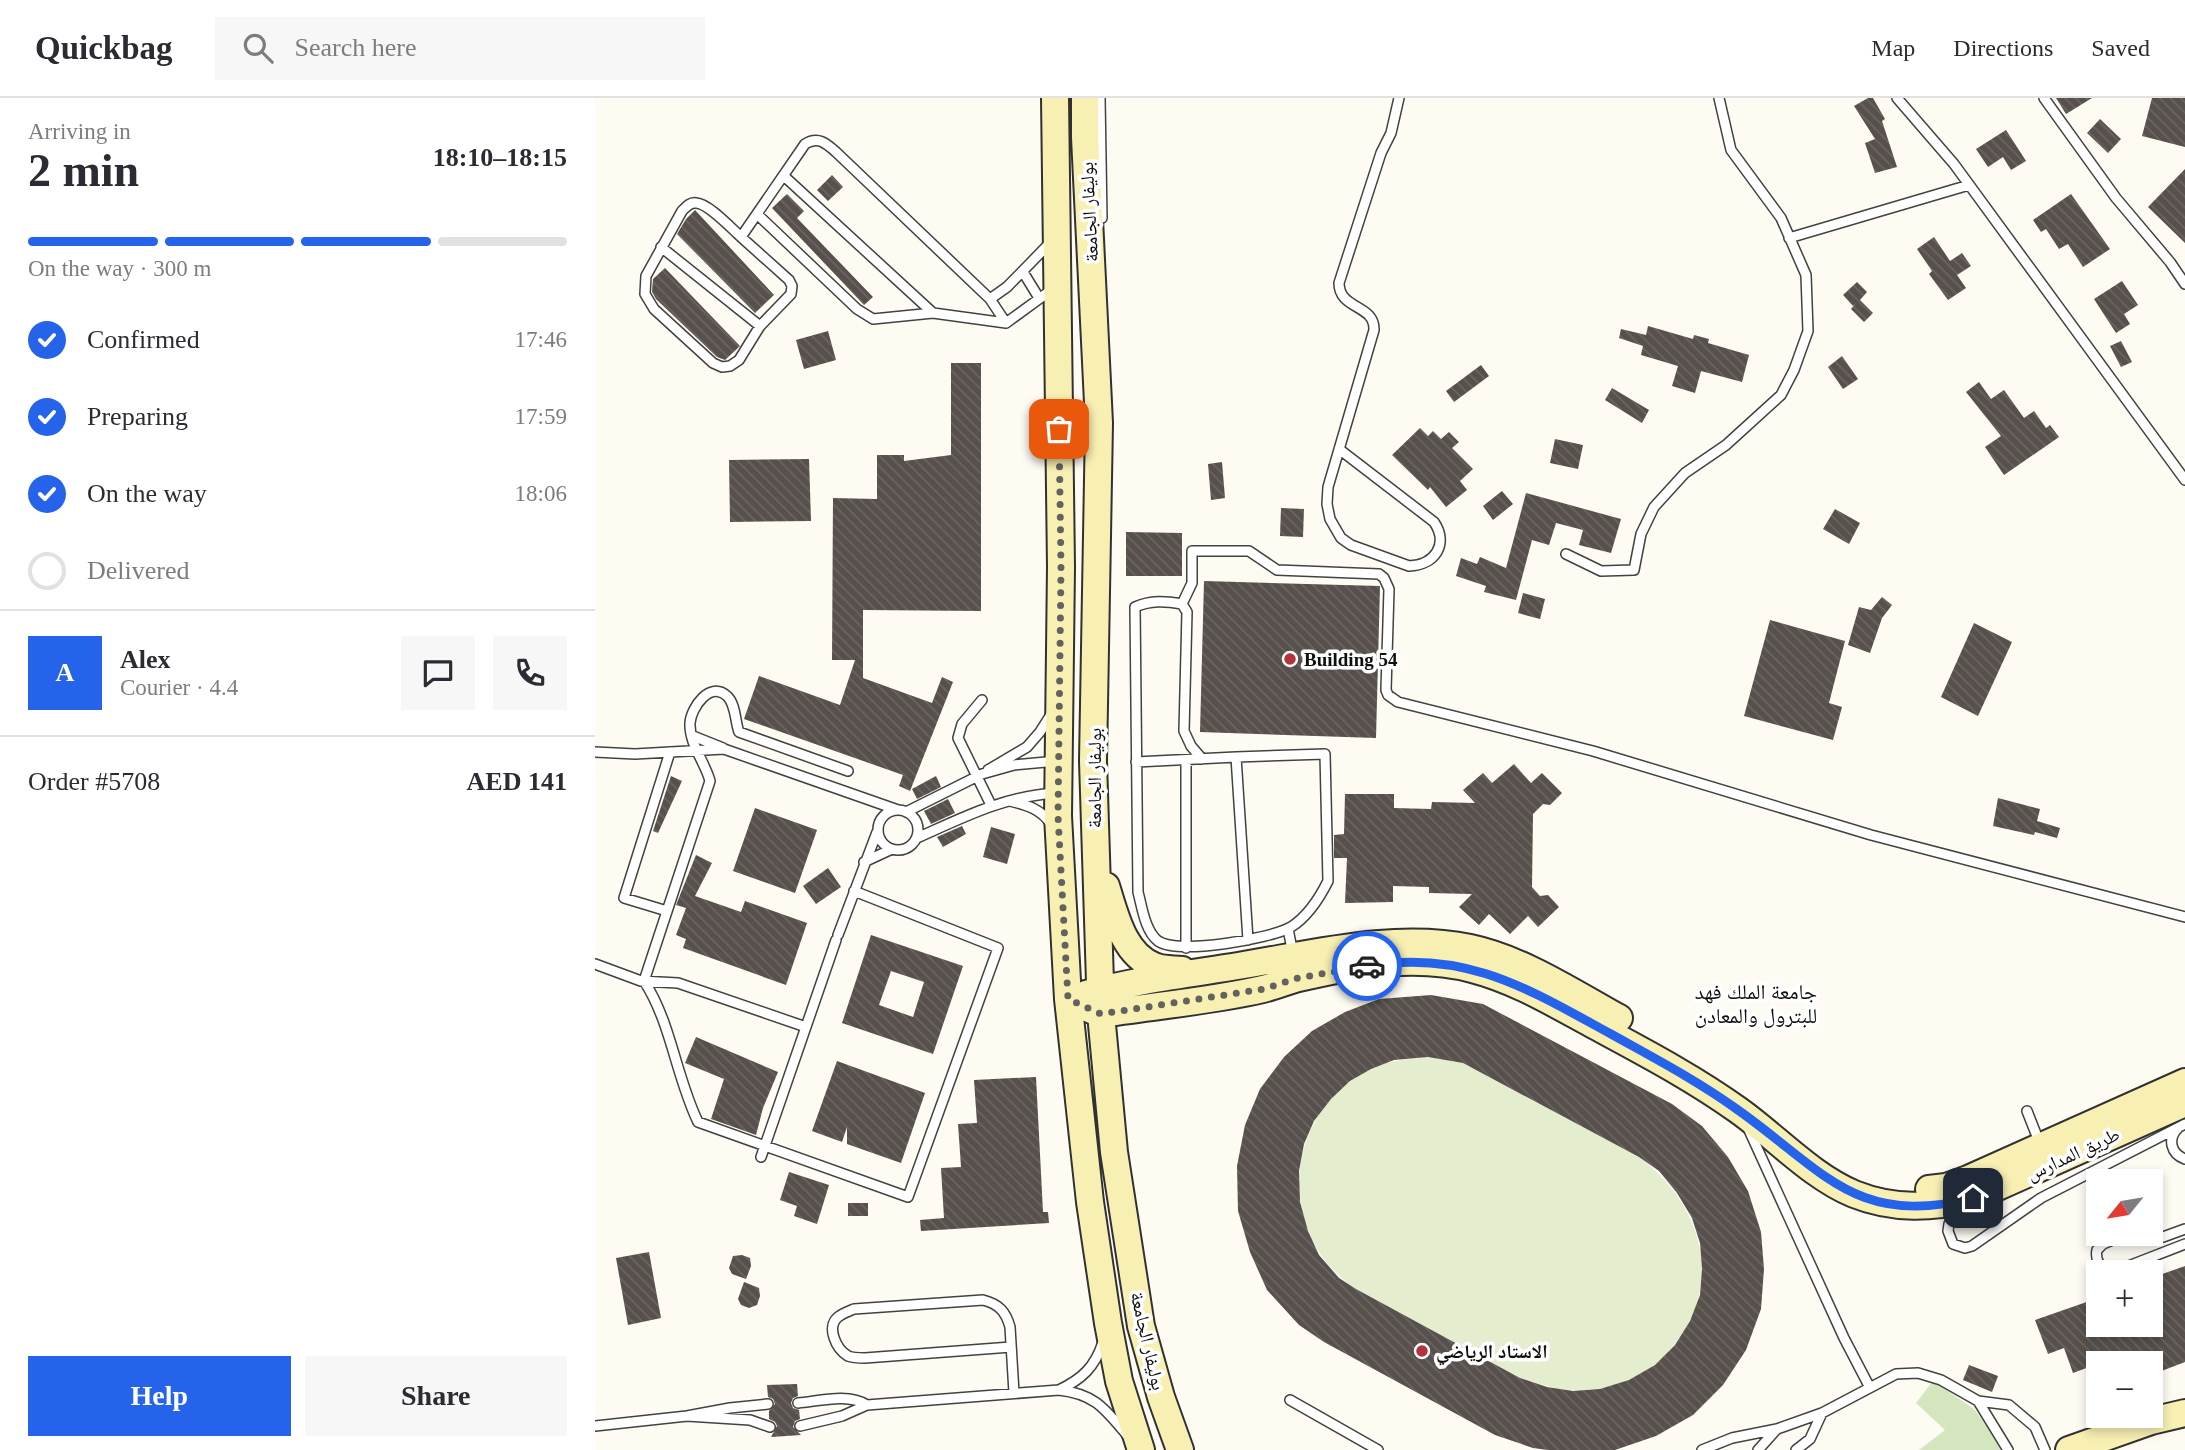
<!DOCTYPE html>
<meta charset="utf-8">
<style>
:root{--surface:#fff;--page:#f7f7f7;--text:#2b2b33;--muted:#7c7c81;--line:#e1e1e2;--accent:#2563eb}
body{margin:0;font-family:"Times New Roman","Noto Naskh Arabic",serif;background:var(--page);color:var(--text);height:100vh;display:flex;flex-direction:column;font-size:26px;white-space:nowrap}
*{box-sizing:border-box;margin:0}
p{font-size:23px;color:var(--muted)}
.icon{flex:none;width:38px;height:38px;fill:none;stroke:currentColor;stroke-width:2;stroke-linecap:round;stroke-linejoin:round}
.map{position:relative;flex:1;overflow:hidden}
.side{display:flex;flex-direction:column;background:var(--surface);width:595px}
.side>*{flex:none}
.needle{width:46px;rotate:240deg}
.controls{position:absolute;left:1491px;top:1071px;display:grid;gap:14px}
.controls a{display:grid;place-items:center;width:77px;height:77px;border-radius:0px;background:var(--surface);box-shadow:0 4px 10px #0003;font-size:35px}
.pin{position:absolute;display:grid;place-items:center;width:60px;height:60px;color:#fff;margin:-30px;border-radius:14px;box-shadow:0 4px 10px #0006}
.courier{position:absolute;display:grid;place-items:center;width:70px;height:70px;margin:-35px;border:5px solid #2563eb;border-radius:50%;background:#fff;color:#222;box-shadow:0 2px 9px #0007}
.summary em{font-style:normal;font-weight:600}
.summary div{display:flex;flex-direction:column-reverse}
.summary{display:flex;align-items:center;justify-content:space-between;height:119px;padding:0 28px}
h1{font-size:46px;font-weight:600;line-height:52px}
.bar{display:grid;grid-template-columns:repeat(4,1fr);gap:10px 7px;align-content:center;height:84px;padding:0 28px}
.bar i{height:9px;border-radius:5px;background:var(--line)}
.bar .active{background:var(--accent)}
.bar p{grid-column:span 4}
.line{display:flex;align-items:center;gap:18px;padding:0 28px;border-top:2px solid var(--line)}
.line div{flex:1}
.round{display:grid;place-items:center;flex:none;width:74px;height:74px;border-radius:0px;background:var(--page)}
ol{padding:0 28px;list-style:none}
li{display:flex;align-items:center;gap:21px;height:77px}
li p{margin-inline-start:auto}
li .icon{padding:7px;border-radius:50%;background:var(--accent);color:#fff;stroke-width:4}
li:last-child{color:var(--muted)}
li i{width:38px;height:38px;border:4px solid var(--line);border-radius:50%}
.primary-button{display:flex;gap:14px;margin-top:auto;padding:14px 28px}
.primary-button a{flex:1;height:80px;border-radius:0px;background:var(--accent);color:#fff;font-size:28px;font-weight:600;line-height:80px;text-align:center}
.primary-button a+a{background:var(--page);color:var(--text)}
header{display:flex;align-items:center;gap:42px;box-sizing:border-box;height:98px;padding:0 35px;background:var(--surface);border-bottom:2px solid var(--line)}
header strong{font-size:33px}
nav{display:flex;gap:38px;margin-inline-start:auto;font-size:24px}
.search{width:490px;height:63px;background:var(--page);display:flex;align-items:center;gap:18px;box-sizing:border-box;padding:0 24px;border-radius:0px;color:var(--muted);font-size:26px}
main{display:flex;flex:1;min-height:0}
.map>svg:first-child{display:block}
.grass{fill:#d4e6be}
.pitch{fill:#e4eecf}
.building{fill:url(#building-back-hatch);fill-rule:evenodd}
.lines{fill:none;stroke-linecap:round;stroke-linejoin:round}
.lane-casing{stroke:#424242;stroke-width:12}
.secondary-casing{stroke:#313131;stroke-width:30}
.lane{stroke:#fff;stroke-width:9}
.secondary{stroke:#f8efb3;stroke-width:26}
.done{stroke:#63625e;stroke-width:7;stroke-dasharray:0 12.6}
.route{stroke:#2563eb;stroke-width:9}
.poi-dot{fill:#b4323c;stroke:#fff;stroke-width:2.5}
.labels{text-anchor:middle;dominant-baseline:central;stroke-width:7;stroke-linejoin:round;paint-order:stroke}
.street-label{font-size:19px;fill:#0f0f0f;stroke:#fff}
.poi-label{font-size:19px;font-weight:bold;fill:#0f0f0f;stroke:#fff;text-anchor:start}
.neighbourhood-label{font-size:21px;fill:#0f0f0f;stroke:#fff}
</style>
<header>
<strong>Quickbag</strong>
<div class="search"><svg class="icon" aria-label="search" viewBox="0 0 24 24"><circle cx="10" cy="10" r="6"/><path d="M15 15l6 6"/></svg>Search here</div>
<nav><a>Map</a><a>Directions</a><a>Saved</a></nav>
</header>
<main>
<section class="side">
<div class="summary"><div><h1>2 min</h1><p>Arriving in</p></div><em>18:10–18:15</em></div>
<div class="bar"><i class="active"></i><i class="active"></i><i class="active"></i><i></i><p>On the way · 300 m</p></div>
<ol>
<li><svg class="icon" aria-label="check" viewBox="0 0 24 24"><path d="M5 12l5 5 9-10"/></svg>Confirmed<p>17:46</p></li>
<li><svg class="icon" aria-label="check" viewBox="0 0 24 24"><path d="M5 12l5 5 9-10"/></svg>Preparing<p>17:59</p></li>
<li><svg class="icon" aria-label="check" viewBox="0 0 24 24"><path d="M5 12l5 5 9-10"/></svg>On the way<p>18:06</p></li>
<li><i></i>Delivered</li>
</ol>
<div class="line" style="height:126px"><b class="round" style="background:var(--accent);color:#fff">A</b><div><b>Alex</b><p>Courier · 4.4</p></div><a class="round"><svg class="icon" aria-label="chat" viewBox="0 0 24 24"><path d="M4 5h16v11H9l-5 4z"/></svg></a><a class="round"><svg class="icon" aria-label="phone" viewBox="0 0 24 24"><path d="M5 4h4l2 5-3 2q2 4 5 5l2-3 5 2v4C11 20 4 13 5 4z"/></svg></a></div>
<div class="line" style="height:91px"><div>Order #5708</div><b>AED 141</b></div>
<div class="primary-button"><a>Help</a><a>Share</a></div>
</section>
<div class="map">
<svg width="1590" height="1352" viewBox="0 0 1590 1352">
<defs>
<pattern id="building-back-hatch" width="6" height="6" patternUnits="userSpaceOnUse" patternTransform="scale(1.75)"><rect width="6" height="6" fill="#57504c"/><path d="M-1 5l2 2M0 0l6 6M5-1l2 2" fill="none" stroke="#6a6561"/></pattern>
</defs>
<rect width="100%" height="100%" fill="#fefbf2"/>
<path class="grass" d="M1338,1283L1379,1311L1409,1352H1324L1350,1332L1321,1305Z"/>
<path class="pitch" d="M833,959L868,965L1044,1059C1111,1109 1132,1194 1069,1258C1053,1275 1028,1288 1004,1292C976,1296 951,1289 925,1280L761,1191C680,1137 686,1015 776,971C794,962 813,961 833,959Z"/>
<path class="building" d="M1273,0H1278L1290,21L1287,23L1302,69L1280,75L1270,45L1280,41L1259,8Z
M1461,0H1497L1471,16Z
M1557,0H1590V49L1547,38Z
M1505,21L1526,41L1513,55L1492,35Z
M1411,32L1431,63L1416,72L1408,59L1393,69L1381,51Z
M1590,71V145L1553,109Z
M237,77L248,89L233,103L222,92Z
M192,96L209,113L202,120L278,199L269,207L177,110Z
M1476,96L1515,151L1488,169L1473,146L1464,151L1451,131L1446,134L1438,122Z
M100,112L179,197L160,215L82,136L91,121Z
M1339,139L1355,163L1367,155L1376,168L1362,177L1371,190L1353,202L1334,176L1337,173L1322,151Z
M70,170L145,248L130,262L122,259L61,201L57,194L58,181Z
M1527,183L1543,207L1529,216L1535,226L1521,235L1499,201Z
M1262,184L1272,194L1265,202L1278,215L1269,224L1256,211L1261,205L1258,208L1248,197Z
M1053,228L1098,241L1099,237L1114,241L1113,245L1154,257L1147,284L1106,273L1100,295L1077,288L1083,268L1046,257L1048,248L1024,240L1026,231L1051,237Z
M233,233L241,262L209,271L201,242Z
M1526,243L1537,264L1526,269L1515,248Z
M1247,258L1263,281L1248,291L1233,269Z
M356,265H386V513L268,512V580L337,605L347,579L358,584L315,693L304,688L308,677L149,621L164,578L245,607L260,562H237L238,400L282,401V357H309V363L356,357Z
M886,267L894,278L859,304L851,293Z
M1384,284L1396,301L1409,292L1429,320L1439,313L1451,330L1455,327L1464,339L1409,377L1390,349L1406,338L1371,294Z
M1017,290L1054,312L1047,325L1010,302Z
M825,330L833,338L838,333L846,341L854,334L864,344L857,350L878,371L865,383L872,392L851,409L835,389L833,392L797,357Z
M960,341L988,347L983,371L955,365Z
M214,361L216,423L135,424L134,362Z
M627,364L630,400L616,402L613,366Z
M907,393L918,406L898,422L888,408Z
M931,395L1026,421L1016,455L984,447L988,432L961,425L954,447L937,442L921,502L889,494L891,488L861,478L866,460L882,466L885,459L911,470Z
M686,410L709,411L708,439L685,438Z
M1240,411L1265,425L1254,446L1228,431Z
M531,434L587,435V478H531Z
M609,483L785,488L781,640L605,634Z
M928,495L950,501L945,521L923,515Z
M1287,499L1297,507L1287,520L1275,555L1253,547L1264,509L1276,512Z
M1175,522L1250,543L1234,605L1247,609L1238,642L1149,618Z
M1379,525L1417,544L1383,618L1346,599Z
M919,666L936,685L947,675L967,695L955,707L948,706L938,716L937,789L945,798L953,797L964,809L943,829L933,818L915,836L894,816L884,827L864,809L877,796L834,795V789L798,788V804L750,805L752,760H739V737L749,736L750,696H799V710L836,711L837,704L880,705L868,692L888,675L897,685Z
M76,678L87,683L63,735L58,733Z
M341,678L346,689L322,701L317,691Z
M1403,700L1445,711L1442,723L1465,730L1462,740L1440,734L1439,737L1398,728Z
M353,701L360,715L336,726L329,713Z
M160,710L222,732L200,795L138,773Z
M367,728L371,736L348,749L342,739Z
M396,729L420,736L412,766L388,759Z
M101,757L117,765L100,798L146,814L150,803L212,825L191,887L88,850L91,841L81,837L91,810L81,807Z
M233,770L246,789L221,806L208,788Z
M276,837L368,868L338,956L247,925ZM296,873L329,884L318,919L284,907Z
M836,897L888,906L1077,1006L1107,1028L1133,1059L1153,1093L1166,1134L1169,1171L1166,1211L1151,1252L1128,1287L1098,1317L1061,1338L1020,1352H953L938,1350L900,1337L729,1244L704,1227L672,1192L655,1154L643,1113L642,1068L650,1027L665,991L689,959L717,933L750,914L784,901ZM833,959L868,965L1044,1059L1064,1073L1082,1095L1097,1120L1105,1145L1107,1171L1105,1197L1095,1223L1080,1247L1060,1267L1034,1282L1005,1291L978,1293L952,1289L925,1280L761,1191L744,1180L724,1157L713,1133L705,1104L704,1073L709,1046L719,1023L736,1001L755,983L776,971L799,962Z
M101,939L183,974L168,1010L161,1037L116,1021L129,981L90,965Z
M242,963L330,995L306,1065L252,1046V1029L247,1044L217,1033Z
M441,979L448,1114H453L454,1125L326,1133L325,1122L349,1120L346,1070L366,1069L363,1026L382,1025L379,982Z
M194,1074L234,1087L222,1126L199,1118L202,1108L185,1102Z
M253,1105H273V1118H253Z
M54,1154L66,1220L33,1227L21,1160Z
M147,1157L155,1160L156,1168L151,1181L137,1176L134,1170L138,1158Z
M1590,1168V1264L1556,1277V1265H1503L1502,1292L1494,1269L1478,1275L1469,1250L1453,1256L1440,1222L1503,1200V1227H1556V1180Z
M149,1184L164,1190L165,1198L162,1207L154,1210L146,1207L143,1201Z
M1374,1267L1403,1278L1397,1294L1368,1282Z
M202,1286L203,1298L198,1300L196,1305L198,1310L204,1312L205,1321L200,1323L198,1329L206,1337L176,1339L182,1328L180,1324L174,1321V1313L180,1306L178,1301L173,1299L172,1287Z"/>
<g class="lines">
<g class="lane-casing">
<path id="lane" d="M505,0L507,120
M1302,0L1359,66L1590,382
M1449,0L1521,100L1575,164L1590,186
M190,79L338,215
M163,117L262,211L278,221L338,215L411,225L459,190
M146,139L194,182L197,188L196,196L165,228L144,262L135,268L127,269L118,265L59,211L50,196L51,178L87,113C91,109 95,104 101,105C113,105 137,131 146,139L210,46C223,38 231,45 241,54L395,201L411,225
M1194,140L1374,87
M66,149L165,228
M428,174L444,200
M395,201L412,189L455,145
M744,351L839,424C854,446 840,467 814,468L756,447L746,440L735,421L732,406L733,389L779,232C780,206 744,212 744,185L786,55L796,35L804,0
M971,456L1006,473L1039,472L1046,436L1059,409L1090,375L1131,347L1186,297L1199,272L1213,233L1211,177L1186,120L1136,52L1124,0
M587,506L597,485V453H654L682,472L784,476L789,480L794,491L791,592L793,597L803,604L998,653L1276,737L1590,819
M387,602L367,626L363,640L396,707
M98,638L128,650
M0,654L40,656L129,651L303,712
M607,661L596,648L589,633L592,514L587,506C570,503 556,502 540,509L543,794C547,809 550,833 563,843C583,857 675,841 696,829C712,819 725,799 733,783L730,656L641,659
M541,664L641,659L653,842
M393,672L432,649L445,634L457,615
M253,673L144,634C140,624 141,606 132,598C115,582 96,610 95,625C94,646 110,664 115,683L49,883C76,924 81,979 103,1024L313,1099L403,850L259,793
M415,703C432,707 446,711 456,726
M283 732a20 20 0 1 1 40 0a20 20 0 1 1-40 0Z
M311,714L387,676L419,667L462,663
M322,740C369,719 409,698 462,695
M269,764L297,751
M72,813L29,800L75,654
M693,831L698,856
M243,837L282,734
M591,850V662
M0,866L46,883L83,885L211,929
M1432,1013L1445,1046
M1153,1030L1249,1240L1274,1288
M1583,1030C1572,1041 1576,1056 1590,1061
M166,1059L241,842
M1387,1110L1366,1118L1354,1126L1353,1133L1358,1146L1370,1150L1377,1148L1446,1100L1590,1026
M1555,1136L1568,1139L1590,1131
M1512,1174C1505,1170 1500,1161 1502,1152L1508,1146L1532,1136
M1518,1174L1590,1146
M508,1244C500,1269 487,1281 464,1292C500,1296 510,1311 532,1337
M416,1249L270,1260C265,1260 258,1260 253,1258C241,1251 231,1229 243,1219C248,1215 254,1213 259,1211L388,1202C404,1206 411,1214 415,1229L419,1295
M695,1302L783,1352
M1383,1303L1413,1352
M203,1305C225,1303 253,1295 272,1307
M173,1306L135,1310L92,1318L155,1322L175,1329
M0,1328L92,1318
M205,1328L247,1318L272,1307L464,1292
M1107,1352L1137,1340L1182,1331L1227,1315L1301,1276L1323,1275L1346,1282L1383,1303L1414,1307L1440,1329L1450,1352
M1163,1352L1181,1332
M1201,1352L1215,1341L1227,1315"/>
</g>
<g class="secondary-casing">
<path id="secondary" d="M460,0L466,469L463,718L473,901L495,1104L513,1225L524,1283L546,1352
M490,0V39L504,325L498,663L506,916L519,1054L546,1228L566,1299L585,1352
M511,788C520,816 528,856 559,868C567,872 578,871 587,872
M491,896C541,882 593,876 643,868C717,856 801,834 875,850C927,861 977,894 1024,920
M490,909L506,916C558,908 617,903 668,891C680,888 692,883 704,880C759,867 821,856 877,871C920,882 958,905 997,926C1047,953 1097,979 1143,1012C1181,1039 1216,1078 1259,1096C1299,1112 1337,1110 1378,1100L1590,1005
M1334,1091L1351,1089L1373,1081L1590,984
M1474,1352L1556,1323L1590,1315"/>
</g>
<use href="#lane" class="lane"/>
<use href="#secondary" class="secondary"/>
</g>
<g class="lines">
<path class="done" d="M464,331L466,469L463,718L473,901L506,916L669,891L703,880L772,868"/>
<path class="route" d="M772,868C871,851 933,891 1016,936C1059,960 1103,983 1143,1012C1229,1073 1262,1130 1378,1100"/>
</g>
<g class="poi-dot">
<circle cx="695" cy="561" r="7"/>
<circle cx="827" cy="1253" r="7"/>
</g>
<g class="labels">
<g class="street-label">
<text transform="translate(494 114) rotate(-93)">بوليفار الجامعة</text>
<text transform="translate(499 680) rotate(-90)">بوليفار الجامعة</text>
<text transform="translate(1478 1056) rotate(-25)">طريق المدارس</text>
<text transform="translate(553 1243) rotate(77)">بوليفار الجامعة</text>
</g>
<g class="poi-label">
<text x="709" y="561">Building 54</text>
<text x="841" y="1253">الاستاد الرياضي</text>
</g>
<g class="neighbourhood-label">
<text x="1161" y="894">جامعة الملك فهد<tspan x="1161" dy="24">للبترول والمعادن</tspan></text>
</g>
</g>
</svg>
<div class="controls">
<a><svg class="needle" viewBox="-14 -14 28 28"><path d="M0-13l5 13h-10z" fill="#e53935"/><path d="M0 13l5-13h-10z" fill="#7c7c81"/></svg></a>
<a>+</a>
<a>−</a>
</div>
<div class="pin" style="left:464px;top:331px;background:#ea580c"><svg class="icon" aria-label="bag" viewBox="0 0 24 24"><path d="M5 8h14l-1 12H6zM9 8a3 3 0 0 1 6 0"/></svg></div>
<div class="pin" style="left:1378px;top:1100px;background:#1f2937"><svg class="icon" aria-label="home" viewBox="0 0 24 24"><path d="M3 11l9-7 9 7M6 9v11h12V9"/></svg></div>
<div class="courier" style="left:772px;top:868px"><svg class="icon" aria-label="car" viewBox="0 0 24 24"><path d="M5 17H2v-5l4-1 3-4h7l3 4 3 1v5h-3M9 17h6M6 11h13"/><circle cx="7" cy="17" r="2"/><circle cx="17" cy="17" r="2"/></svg></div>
</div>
</main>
